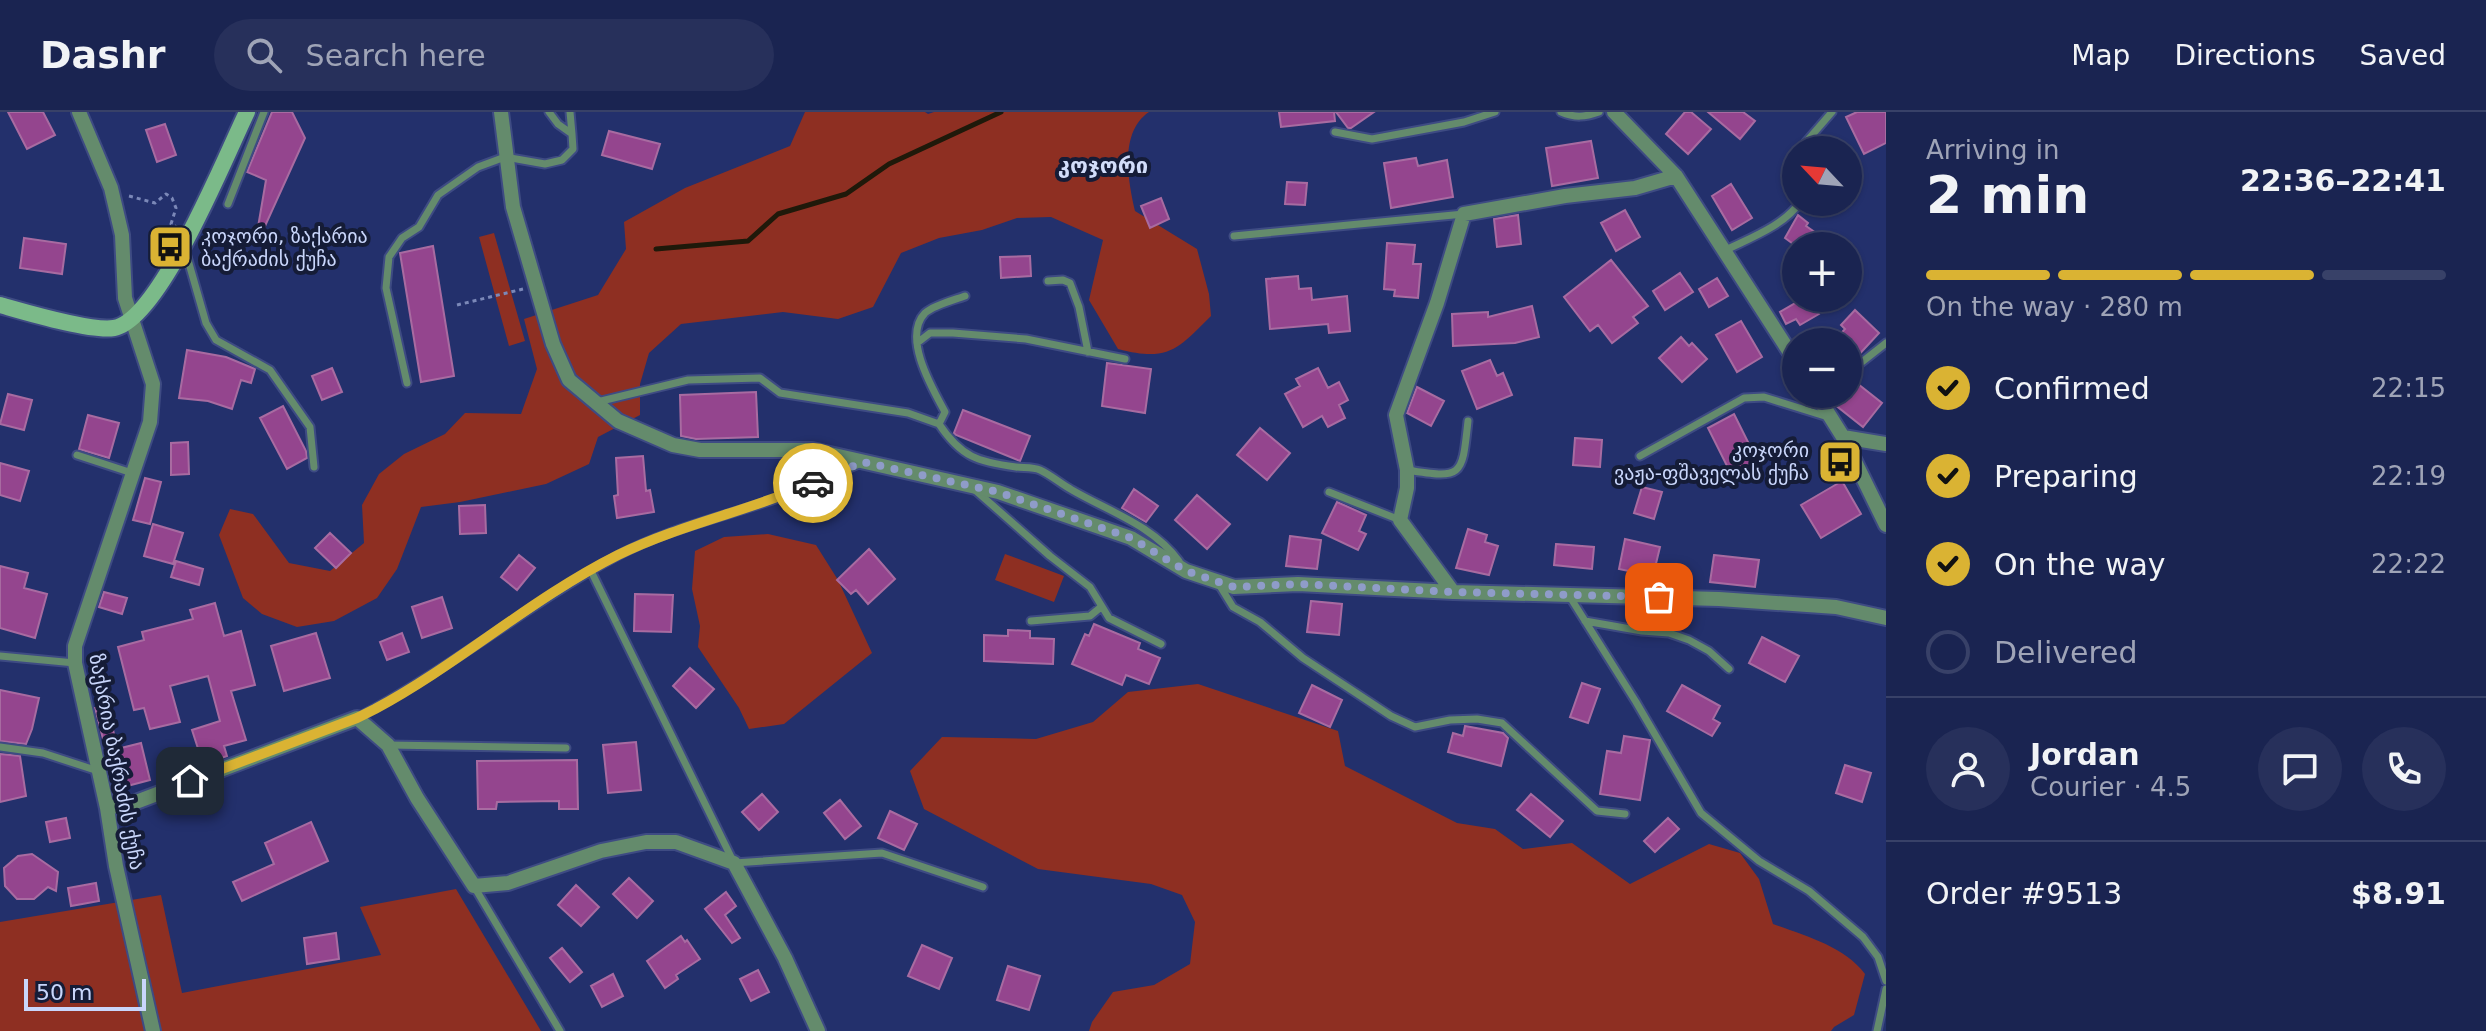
<!DOCTYPE html>
<meta charset="utf-8">
<style>
:root{--surface:#1a2451;--page:#27305b;--text:#f1f3f6;--muted:#9fa4b7;--line:#384168;--accent:#dab333}
body{margin:0;font-family:"DejaVu Sans","Noto Sans Georgian",sans-serif;background:var(--page);color:var(--text);height:100vh;display:flex;flex-direction:column;font-size:30px;white-space:nowrap}
*{box-sizing:border-box;margin:0}
p{font-size:26px;color:var(--muted)}
.icon{flex:none;width:44px;height:44px;fill:none;stroke:currentColor;stroke-width:2;stroke-linecap:round;stroke-linejoin:round}
.map{position:relative;flex:1;overflow:hidden}
.panel{display:flex;flex-direction:column;background:var(--surface);width:600px}
.panel>*{flex:none}
.needle{width:52px;rotate:296deg}
.tools{position:absolute;left:1782px;top:24px;display:grid;gap:16px}
.tools a{display:grid;place-items:center;width:80px;height:80px;border-radius:50%;background:var(--surface);box-shadow:0 2px 6px #0004,0 0 0 2px var(--line);font-size:40px}
.scale{position:absolute;left:24px;bottom:20px;width:122px;box-sizing:border-box;padding-left:8px;border:4px solid #c9d6fb;border-top:0;font-size:22px;line-height:28px;white-space:nowrap;color:#c9d6fb;-webkit-text-stroke:6px #151c37;paint-order:stroke}
.pin{position:absolute;display:grid;place-items:center;width:68px;height:68px;color:#fff;margin:-34px;border-radius:16px;box-shadow:0 4px 12px #0006}
.courier{position:absolute;display:grid;place-items:center;width:80px;height:80px;margin:-40px;border:6px solid #dab333;border-radius:50%;background:#fff;color:#222;box-shadow:0 2px 10px #0007}
.overview em{font-style:normal;font-weight:800}
.overview div{display:flex;flex-direction:column-reverse}
.overview{display:flex;align-items:center;justify-content:space-between;height:136px;padding:0 40px}
h1{font-size:52px;font-weight:800;line-height:60px}
.bar{display:grid;grid-template-columns:repeat(4,1fr);gap:12px 8px;align-content:center;height:96px;padding:0 40px}
.bar i{height:10px;border-radius:6px;background:var(--line)}
.bar .current{background:var(--accent)}
.bar p{grid-column:span 4}
.line{display:flex;align-items:center;gap:20px;padding:0 40px;border-top:2px solid var(--line)}
.line div{flex:1}
.round{display:grid;place-items:center;flex:none;width:84px;height:84px;border-radius:42px;background:var(--page)}
ol{padding:0 40px;list-style:none}
li{display:flex;align-items:center;gap:24px;height:88px}
li p{margin-inline-start:auto}
li .icon{padding:8px;border-radius:50%;background:var(--accent);color:#111;stroke-width:4}
li:last-child{color:var(--muted)}
li i{width:44px;height:44px;border:4px solid var(--line);border-radius:50%}
header{display:flex;align-items:center;gap:48px;box-sizing:border-box;height:112px;padding:0 40px;background:var(--surface);border-bottom:2px solid var(--line)}
header strong{font-size:38px}
nav{display:flex;gap:44px;margin-inline-start:auto;font-size:28px}
.search{width:560px;height:72px;background:var(--page);display:flex;align-items:center;gap:20px;box-sizing:border-box;padding:0 28px;border-radius:44px;color:var(--muted);font-size:30px}
main{display:flex;flex:1;min-height:0}
.map>svg:first-child{display:block}
.green{fill:#8e2f22}
.lines{fill:none;stroke-linecap:round;stroke-linejoin:round}
.stream{stroke:#1f190a;stroke-width:5}
.building{fill:#94458e;stroke:#a86ba1;stroke-width:2}
.service-casing{stroke:#3e4b83;stroke-width:11}
.minor-casing{stroke:#3e4b83;stroke-width:18}
.secondary-casing{stroke:#3e4b83;stroke-width:20}
.path{stroke:#7b88b8;stroke-width:3;stroke-dasharray:4 4;stroke-linecap:butt}
.service{stroke:#648b6c;stroke-width:7}
.minor{stroke:#648b6c;stroke-width:14}
.secondary{stroke:#7bba89;stroke-width:16}
.done{stroke:#8f9cc9;stroke-width:8;stroke-dasharray:0 14.4}
.route{stroke:#dab333;stroke-width:10}
.labels{text-anchor:middle;dominant-baseline:central;stroke-width:8;stroke-linejoin:round;paint-order:stroke}
.poi-label{font-size:20px;fill:#c9d6fb;stroke:#151c37;text-anchor:start}
.street-label{font-size:20px;fill:#c9d6fb;stroke:#151c37}
.neighbourhood-label{font-size:22px;font-weight:bold;fill:#d2ddfa;stroke:#151c37}
</style>
<header>
<strong>Dashr</strong>
<div class="search"><svg class="icon" aria-label="search" viewBox="0 0 24 24"><circle cx="10" cy="10" r="6"/><path d="M15 15l6 6"/></svg>Search here</div>
<nav><a>Map</a><a>Directions</a><a>Saved</a></nav>
</header>
<main>
<div class="map">
<svg width="1886" height="919" viewBox="0 0 1886 919">
<rect width="100%" height="100%" fill="#23306c"/>
<path class="green" d="M805,0H925L928,2L934,0H1149C1119,20 1128,69 1135,99L1197,137L1209,182L1211,204C1177,238 1168,250 1118,237L1089,188L1103,128L1051,105L1017,106L982,118L939,126L901,141L873,195L838,207L783,200L681,212L649,241L640,272V303L598,325L589,352L546,372L460,390L421,395L397,457L377,486L334,509L297,515L262,502L243,486L219,423L230,397L253,402L289,451L330,459L364,431L362,393L379,362L404,342L445,322L465,301L521,302L537,257L524,207L598,183L626,137L624,110L685,76L790,34Z
M494,121L525,229L509,234L479,125Z
M768,422L816,433L838,468L872,541L784,612L749,617L739,596L698,535L700,514L692,477L695,439L724,425Z
M1005,442L1064,464L1054,490L995,468Z
M1198,572L1338,619L1345,654L1457,711L1495,717L1523,737L1572,731L1630,772L1709,732L1740,741L1759,767L1773,812C1805,824 1844,834 1865,862L1854,903L1834,915L1831,919H1089L1092,910L1113,880L1154,873L1190,852L1195,810L1182,783L1151,772L1038,757L924,697L910,659L942,625L1036,627L1093,610L1128,580Z
M456,777L541,919H0V810L161,783L182,881L381,843L360,795Z"/>
<g class="lines">
<path class="stream" d="M656,137L748,129L778,102L846,82L889,52L1001,0"/>
</g>
<path class="building" d="M8,0H43L55,23L27,37Z
M272,0H292L305,26L261,123L257,121L266,68L247,60Z
M1279,0H1334L1335,9L1281,15Z
M1336,0H1374L1351,16H1348Z
M1685,0H1691L1711,17L1688,42L1666,22Z
M1708,0H1743L1755,9L1740,27Z
M1857,0H1886V31L1864,42L1846,5Z
M165,12L176,43L157,50L146,18Z
M609,19L660,32L652,57L602,43Z
M1591,29L1598,66L1552,74L1546,36Z
M1416,46L1418,54L1447,48L1453,85L1391,96L1384,51Z
M1287,70L1307,71L1305,93L1285,92Z
M1731,72L1752,106L1732,118L1712,84Z
M1161,86L1169,107L1150,116L1141,94Z
M1625,98L1640,125L1616,139L1601,111Z
M1518,103L1521,132L1497,135L1494,107Z
M1798,103L1808,111L1806,114L1835,134H1796L1785,126Z
M24,126L66,132L62,162L20,156Z
M1387,131L1415,133L1413,152H1421L1418,186L1394,184L1395,178L1384,177Z
M433,134L454,264L421,270L400,141Z
M1030,144L1031,164L1001,166L1000,145Z
M1611,148L1648,194L1633,205L1638,211L1612,231L1598,213L1590,219L1564,185Z
M1680,161L1693,180L1665,198L1653,179Z
M1298,164L1299,177L1311,176L1312,188L1347,184L1350,219L1329,221L1328,212L1270,217L1266,167Z
M1717,166L1728,184L1709,195L1699,177Z
M1804,186H1810L1819,202L1800,213L1796,207L1786,212L1780,200Z
M1532,194L1539,225L1515,231L1453,234L1452,202L1488,200V205Z
M1855,198L1879,221L1854,248L1848,242V230H1833L1845,217L1841,213Z
M1741,209L1762,245L1737,260L1716,223Z
M1681,225L1689,234L1692,231L1707,247L1682,270L1659,246Z
M187,238L226,245L255,257L251,271L241,268L232,297L208,289L179,286Z
M1490,248L1497,264L1503,261L1512,283L1477,297L1462,259Z
M1107,251L1151,257L1145,301L1102,294Z
M332,256L342,280L322,288L312,264Z
M1318,256L1328,276L1339,270L1348,288L1339,293L1345,306L1328,315L1322,304L1303,315L1285,282L1300,274L1296,267Z
M1853,268L1882,291L1863,315L1834,292L1842,282H1848V275Z
M1417,275L1444,289L1431,314L1407,301Z
M756,280L758,325L696,327L681,324L680,283Z
M8,282L32,288L24,318L0,312Z
M283,294L306,339L307,346L287,357L260,306Z
M963,298L1030,324L1020,349L956,323L954,321Z
M1734,302L1758,350L1732,364L1708,316Z
M88,303L119,311L109,346L79,337Z
M1260,316L1290,341L1267,368L1237,343Z
M1575,326L1602,328L1600,355L1573,353Z
M188,330L189,362L171,363V331Z
M643,344L646,379L650,378L654,400L617,406L614,384L618,383L616,346Z
M0,351L29,359L20,389L0,383Z
M145,366L161,370L150,412L133,408Z
M1842,369L1861,402L1821,426L1801,393Z
M1642,375L1662,380L1654,407L1634,401Z
M1134,377L1158,394L1146,410L1122,396Z
M1197,383L1230,412L1207,437L1175,408Z
M1337,390L1366,403L1359,419L1366,422L1358,438L1322,421Z
M485,393L486,421L460,422L459,394Z
M153,412L183,421L173,452L144,444Z
M1468,417L1487,423L1485,430L1498,434L1489,463L1456,456Z
M330,421L351,441L336,456L315,436Z
M1290,424L1321,428L1317,457L1286,454Z
M1625,427L1660,435L1653,464L1619,457Z
M1556,432L1594,435L1592,457L1554,453Z
M869,437L895,467L868,492L856,478L851,482L837,468Z
M519,443L535,456L517,478L501,465Z
M1714,443L1759,448L1755,475L1710,470Z
M176,449L203,457L199,473L171,465Z
M0,454L28,461L24,476L47,482L35,526L0,516Z
M104,480L127,486L122,502L99,495Z
M635,482L673,483L671,520L634,519Z
M442,485L452,516L422,526L412,495Z
M1311,489L1342,492L1339,523L1307,520Z
M215,491L224,524L241,519L255,573L231,579L246,628L224,634L227,644L203,652L192,618L220,609L208,564L170,574L180,610L150,617L144,596L134,598L118,535L144,528L142,520L193,507L190,498Z
M1094,512L1140,531L1138,537L1160,546L1149,572L1126,563L1122,573L1072,552L1085,522L1089,524Z
M1008,518L1030,519V526L1054,527L1053,552L984,549V523L1008,524Z
M316,521L330,566L284,579L271,534Z
M402,521L409,540L387,548L380,530Z
M1762,525L1799,544L1785,570L1749,551Z
M690,556L714,577L696,596L673,574Z
M1582,571L1600,577L1588,611L1570,605Z
M1312,573L1342,588L1330,615L1299,601Z
M1682,573L1720,594L1713,607L1720,611L1712,624L1667,599Z
M0,578L39,586L32,617L26,632L0,629Z
M108,593L117,637L141,631L150,668L116,677L95,596Z
M1465,614L1503,621L1508,626L1501,654L1448,640L1453,621L1463,624Z
M1624,624L1650,628L1640,688L1600,682L1607,639L1621,641Z
M636,630L641,678L608,681L603,633Z
M0,642L20,644L26,684L0,690Z
M577,648L578,697H559V689L497,690L496,697H478L477,649Z
M1845,653L1871,661L1862,690L1836,681Z
M762,682L778,700L759,718L742,700Z
M1531,682L1563,709L1550,725L1517,698Z
M840,688L861,714L845,727L824,701Z
M890,699L917,712L904,738L878,726Z
M66,706L70,726L50,730L46,710Z
M1668,706L1679,717L1655,740L1644,729Z
M311,710L328,749L242,789L233,770L274,752L265,731Z
M32,742L58,760L56,779L48,775L34,787H17L5,774L4,756L18,744Z
M629,766L653,789L637,806L613,782Z
M96,771L99,789L71,794L68,776Z
M576,773L599,795L581,814L558,793Z
M726,780L736,794L725,803L740,826L732,831L705,797Z
M336,821L339,847L307,852L304,826Z
M681,824L685,830L687,828L700,847L676,863L678,867L665,876L647,849Z
M922,833L952,846L939,877L908,864Z
M562,836L582,860L570,870L550,846Z
M1008,854L1040,864L1029,898L997,888Z
M758,858L769,880L751,889L740,867Z
M613,862L623,884L602,895L591,874Z"/>
<g class="lines">
<g class="service-casing">
<path id="service" d="M570,0L572,22
M1561,0C1575,6 1585,5 1599,0
M1335,20L1372,27L1464,10L1495,0
M1803,38L1806,30L1832,0
M228,92L264,0
M1234,124L1464,102
M184,134L206,211L216,228L270,258L310,315L314,355
M1726,138C1750,126 1785,113 1800,90
M1048,169L1063,168L1070,171L1079,195L1088,240
M917,231L930,221H953L1026,227L1125,247
M1848,261L1886,231
M407,271L386,176L389,145L402,126L419,115L438,83L478,55L505,45L545,52L562,48L573,37L572,22L558,12L549,0
M597,290L688,268L760,266L780,281L908,301L939,312L945,300C932,276 902,225 925,201C934,193 954,188 965,184
M939,312C961,345 978,350 1016,355C1023,356 1033,355 1040,358C1051,363 1061,372 1072,378C1110,400 1152,413 1179,449
M77,343L132,361
M1640,344L1744,286L1764,285L1828,305
M1407,358C1463,367 1462,365 1468,309
M974,377L1050,444L1090,475L1109,506L1161,532
M1329,380L1400,408
M591,459L734,751L882,741L983,775
M1220,474L1233,495L1260,510L1303,546L1391,604L1415,615L1450,608L1477,607L1502,611L1597,699L1625,702
M1570,485L1636,590L1701,701L1759,749L1809,779L1863,825L1878,845L1886,869
M1031,509L1090,504L1101,495
M1585,509L1642,519L1669,521L1689,528L1709,539L1729,557
M0,544L75,551
M357,606C447,559 526,494 615,445C670,415 733,403 792,381C814,372 837,361 859,352
M388,633L566,636
M0,635L43,641L98,659
M475,776L560,919
M1877,919L1886,877"/>
</g>
<g class="minor-casing">
<path id="minor" d="M79,0L111,76L122,123L125,186L153,272L150,310L75,534V551L107,696L116,754L153,919
M501,0L513,95L553,232L569,268L618,309L673,333L700,338H812L998,380L1131,426L1186,459L1234,475L1298,472L1453,480L1719,487L1836,495L1886,506
M1614,0L1676,64L1796,250
M1816,282L1843,325L1886,413
M1843,325L1886,332
M1453,480L1400,408L1407,376V358L1396,303L1437,191L1464,102L1565,84L1635,76L1676,64
M107,696L136,690L357,606L388,633L417,686L474,774L508,771L601,739L646,730H676L734,751L785,846L818,919"/>
</g>
<g class="secondary-casing">
<path id="secondary" d="M0,193C25,200 91,220 114,216C160,208 226,43 247,0"/>
</g>
<path class="path" d="M129,84L155,91L166,82L172,86L176,96L171,112L177,115
M457,193L523,177"/>
<use href="#service" class="service"/>
<use href="#minor" class="minor"/>
<use href="#secondary" class="secondary"/>
</g>
<g class="lines">
<path class="done" d="M813,371L863,350L998,380L1131,426L1186,459L1234,475L1298,472L1453,480L1659,485"/>
<path class="route" d="M190,669L357,606L375,597C459,552 532,486 618,443C681,412 749,399 813,371"/>
</g>
<defs>
<g id="bus-square" transform="scale(2.3)"><rect x="-9" y="-9" width="18" height="18" rx="4" fill="#dab333" stroke="#151c37"/><path d="M-5-6H5V4H4V6H2V4H-2V6H-4V4H-5ZM-3.5-4V0h7V-4ZM-3.5 1.2v1.5H-2V1.2ZM2 1.2v1.5H3.5V1.2Z" fill="#111"/></g>
</defs>
<g fill-rule="evenodd">
<use href="#bus-square" x="170" y="135"/>
<use href="#bus-square" x="1840" y="350"/>
</g>
<g class="labels">
<g class="poi-label">
<text x="201" y="124">კოჯორი, ზაქარია<tspan x="201" dy="23">ბაქრაძის ქუჩა</tspan></text>
<text x="1809" y="338" text-anchor="end">კოჯორი<tspan x="1809" dy="23">ვაჟა-ფშაველას ქუჩა</tspan></text>
</g>
<g class="street-label">
<text transform="translate(117 650) rotate(79)">ზაქარია ბაქრაძის ქუჩა</text>
</g>
<g class="neighbourhood-label">
<text x="1103" y="53">კოჯორი</text>
</g>
</g>
</svg>
<div class="tools">
<a><svg class="needle" viewBox="-14 -14 28 28"><path d="M0-13l5 13h-10z" fill="#e53935"/><path d="M0 13l5-13h-10z" fill="#9fa4b7"/></svg></a>
<a>+</a>
<a>−</a>
</div>
<div class="scale">50 m</div>
<div class="pin" style="left:1659px;top:485px;background:#ea580c"><svg class="icon" aria-label="bag" viewBox="0 0 24 24"><path d="M5 8h14l-1 12H6zM9 8a3 3 0 0 1 6 0"/></svg></div>
<div class="pin" style="left:190px;top:669px;background:#1f2937"><svg class="icon" aria-label="home" viewBox="0 0 24 24"><path d="M3 11l9-7 9 7M6 9v11h12V9"/></svg></div>
<div class="courier" style="left:813px;top:371px"><svg class="icon" aria-label="car" viewBox="0 0 24 24"><path d="M5 17H2v-5l4-1 3-4h7l3 4 3 1v5h-3M9 17h6M6 11h13"/><circle cx="7" cy="17" r="2"/><circle cx="17" cy="17" r="2"/></svg></div>
</div>
<section class="panel">
<div class="overview"><div><h1>2 min</h1><p>Arriving in</p></div><em>22:36–22:41</em></div>
<div class="bar"><i class="current"></i><i class="current"></i><i class="current"></i><i></i><p>On the way · 280 m</p></div>
<ol>
<li><svg class="icon" aria-label="check" viewBox="0 0 24 24"><path d="M5 12l5 5 9-10"/></svg>Confirmed<p>22:15</p></li>
<li><svg class="icon" aria-label="check" viewBox="0 0 24 24"><path d="M5 12l5 5 9-10"/></svg>Preparing<p>22:19</p></li>
<li><svg class="icon" aria-label="check" viewBox="0 0 24 24"><path d="M5 12l5 5 9-10"/></svg>On the way<p>22:22</p></li>
<li><i></i>Delivered</li>
</ol>
<div class="line" style="height:144px"><a class="round"><svg class="icon" aria-label="person" viewBox="0 0 24 24"><circle cx="12" cy="8" r="4"/><path d="M4 21q1-7 8-7t8 7"/></svg></a><div><b>Jordan</b><p>Courier · 4.5</p></div><a class="round"><svg class="icon" aria-label="chat" viewBox="0 0 24 24"><path d="M4 5h16v11H9l-5 4z"/></svg></a><a class="round"><svg class="icon" aria-label="phone" viewBox="0 0 24 24"><path d="M5 4h4l2 5-3 2q2 4 5 5l2-3 5 2v4C11 20 4 13 5 4z"/></svg></a></div>
<div class="line" style="height:104px"><div>Order #9513</div><b>$8.91</b></div>
</section>
</main>
